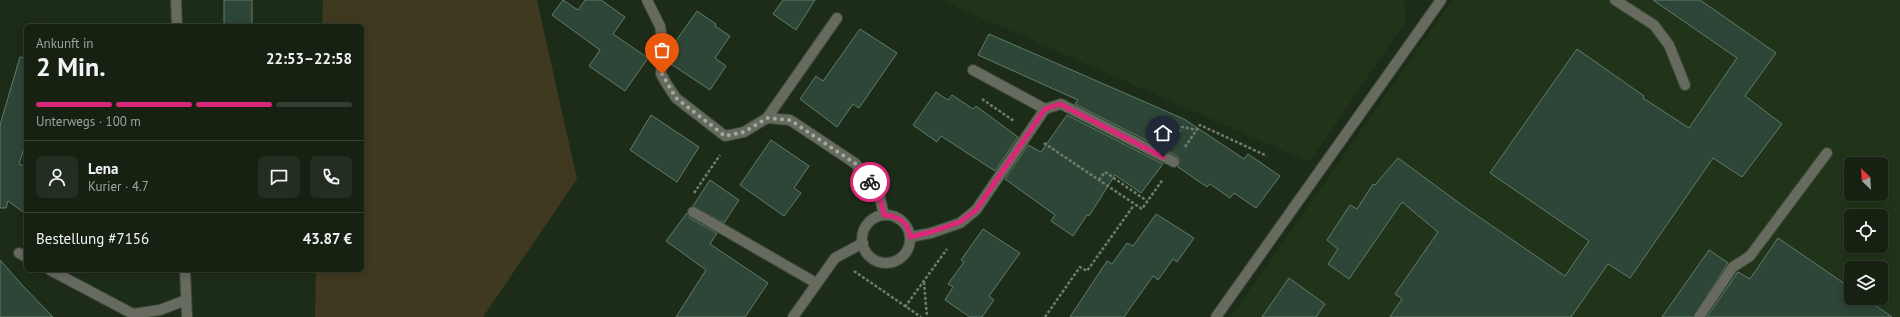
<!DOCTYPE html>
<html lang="de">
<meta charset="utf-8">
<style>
:root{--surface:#162112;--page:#232e20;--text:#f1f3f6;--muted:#9ea39f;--line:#353e32;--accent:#db2777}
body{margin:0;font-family:"PT Sans",sans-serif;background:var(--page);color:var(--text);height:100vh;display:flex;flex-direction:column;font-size:15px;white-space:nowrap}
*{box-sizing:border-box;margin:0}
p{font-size:13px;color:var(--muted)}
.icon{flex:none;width:22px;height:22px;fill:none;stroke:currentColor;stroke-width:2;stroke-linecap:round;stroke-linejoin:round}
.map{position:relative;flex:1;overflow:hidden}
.drawer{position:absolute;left:24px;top:24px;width:340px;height:248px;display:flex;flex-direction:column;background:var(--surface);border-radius:6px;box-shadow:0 2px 10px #0003,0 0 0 1px var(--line)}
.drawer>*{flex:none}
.needle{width:26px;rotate:335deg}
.fabs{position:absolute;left:1844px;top:157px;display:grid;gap:8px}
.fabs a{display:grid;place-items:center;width:44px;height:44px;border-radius:6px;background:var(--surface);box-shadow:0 2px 10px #0003,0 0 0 1px var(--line);font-size:20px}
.pin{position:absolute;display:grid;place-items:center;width:34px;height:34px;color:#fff;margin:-41px -17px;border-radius:50% 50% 50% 0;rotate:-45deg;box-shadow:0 0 4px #0007}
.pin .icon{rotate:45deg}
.courier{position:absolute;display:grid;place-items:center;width:40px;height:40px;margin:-20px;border:3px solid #db2777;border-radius:50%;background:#fff;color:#222;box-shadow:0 1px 5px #0007}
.summary em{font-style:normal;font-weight:700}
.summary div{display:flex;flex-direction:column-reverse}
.summary{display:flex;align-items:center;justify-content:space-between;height:68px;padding:0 12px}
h1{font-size:26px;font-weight:700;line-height:30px}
.bar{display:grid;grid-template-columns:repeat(4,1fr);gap:6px 4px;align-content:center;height:48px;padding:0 12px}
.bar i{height:5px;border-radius:3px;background:var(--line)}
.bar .selected{background:var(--accent)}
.bar p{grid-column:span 4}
.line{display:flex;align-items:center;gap:10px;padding:0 12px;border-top:1px solid var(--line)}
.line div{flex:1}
.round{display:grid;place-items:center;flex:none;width:42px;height:42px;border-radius:6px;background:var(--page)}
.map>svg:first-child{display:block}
.built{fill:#21341a;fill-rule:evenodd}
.green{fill:#3f3920}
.building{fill:#2d4637;stroke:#617c6b}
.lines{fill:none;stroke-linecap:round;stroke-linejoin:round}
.lane-casing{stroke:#394835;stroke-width:12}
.street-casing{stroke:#394835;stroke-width:12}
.path{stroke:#707d6c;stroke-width:2.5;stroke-dasharray:3 2;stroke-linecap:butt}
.lane{stroke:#676a5e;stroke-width:10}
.street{stroke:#676a5e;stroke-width:10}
.done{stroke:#a0ac9d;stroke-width:4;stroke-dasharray:0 7.2}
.route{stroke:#db2777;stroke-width:5}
</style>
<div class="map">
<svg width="1900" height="317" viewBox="0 0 1900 317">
<rect width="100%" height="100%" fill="#1d2c18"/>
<path class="built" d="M941,0H1404L1406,21L1309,162Z
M1452,0H1900V317H1231ZM1851,164H1881V194H1851ZM1851,216H1881V246H1851ZM1851,268H1881V298H1851Z"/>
<path class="green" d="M323,0H537L577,179L483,317H315L316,270H362V26H322Z"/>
<path class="building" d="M224,0H252V26H224Z
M563,0L578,10L585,0H601L625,17L613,34L648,58L625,91L589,66L600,50L552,15Z
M783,0H815L796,30L773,14Z
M1653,0H1700L1776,53L1745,96L1782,124L1742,177L1713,158L1630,278L1608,264L1571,317H1390L1402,299L1395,294L1438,232L1402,202L1349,279L1328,264L1338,249L1327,240L1350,205L1357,209L1373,184L1375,185L1398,158L1466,208L1565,276L1589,241L1490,173L1577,49L1644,96L1643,98L1689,128L1737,58Z
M697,11L716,24L715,26L730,36L715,58L726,66L710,90L668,62V52Z
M860,29L897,53L859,108L853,104L837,127L800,99L816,76L823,81Z
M989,34L1184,119L1244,159L1248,154L1280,176L1256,208L1234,193L1230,198L1210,184L1207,187L1178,167L1180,161L1177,156L1075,104L1078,100L978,55Z
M20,57L26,58V141L19,164L26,167V214L8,201L6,208H0V125Z
M936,92L948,100L952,95L973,109L976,106L1018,137L995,171L941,136L937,142L913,125Z
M651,115L699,147L677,182L630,150Z
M1067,115L1163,164L1141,193L1115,175L1089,216L1087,215L1073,236L1051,221L1055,215L1005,179L1028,145L1041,152Z
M771,140L809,166L794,188L801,193L784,216L740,185Z
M710,180L739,200L724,223L693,206Z
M687,213L690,218L717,233L710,244L768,283L745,317H676L706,270L666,241Z
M1156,214L1194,238L1177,262L1173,259L1158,280L1153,276L1124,317H1070L1107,261L1112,264L1127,243L1133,246Z
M983,229L1020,253L989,296L994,300L982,317H970L945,300L953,287L948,284L964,262L961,260Z
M1778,238L1851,288V298H1865L1892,317H1707L1738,272L1750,279Z
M1709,250L1728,263L1693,317H1662Z
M0,260L23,286L53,317H0Z
M1289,278L1325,304L1316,317H1262Z"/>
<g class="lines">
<g class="lane-casing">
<path id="lane" d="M647,0L660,26L662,38L661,74L666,83L676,98L725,136L744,132L767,118L790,120L856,164L880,198L884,215
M1615,0L1654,25L1669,45L1685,85
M973,70L1045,109
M767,118L837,18
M693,212L816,283
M910,237L931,233L960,223L976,210L1045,109L1061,104L1174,162
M19,253L26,257
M50,270L133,314L160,310L186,300
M1216,317L1441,0
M1699,317L1733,267L1750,256L1827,153"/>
</g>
<g class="street-casing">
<path id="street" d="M176,0L177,26
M862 239a24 24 0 1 1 48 0a24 24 0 1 1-48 0Z
M185,270L187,317
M793,317L835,258L863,243"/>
</g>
<path class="path" d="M982,99L1014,121
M1174,141L1182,127L1197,130
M1044,143L1142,209L1163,179
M1185,147L1200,125L1267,156
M1099,180L1105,172L1147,201
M694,193L720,155
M854,271L921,317
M924,282L927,317
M905,307L947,249
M1045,317L1080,267L1087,271L1134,205"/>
<use href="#lane" class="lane"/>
<use href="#street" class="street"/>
</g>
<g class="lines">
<path class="done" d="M662,74L676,98L725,136L744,132L767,118L790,120L856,164L870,182"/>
<path class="route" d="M870,182L880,198L884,215C899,216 908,222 910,237L931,232L960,222L976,210L1045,109L1060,104L1163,157"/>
</g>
</svg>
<div class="fabs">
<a><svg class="needle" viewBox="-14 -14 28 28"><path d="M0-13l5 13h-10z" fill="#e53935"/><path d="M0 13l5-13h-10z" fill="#9ea39f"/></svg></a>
<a><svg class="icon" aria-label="locate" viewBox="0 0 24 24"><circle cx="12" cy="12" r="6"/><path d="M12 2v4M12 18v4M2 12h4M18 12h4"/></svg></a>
<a><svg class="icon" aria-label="layers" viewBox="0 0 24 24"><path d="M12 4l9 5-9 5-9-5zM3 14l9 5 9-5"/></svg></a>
</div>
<div class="pin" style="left:662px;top:74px;background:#ea580c"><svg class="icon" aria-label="bag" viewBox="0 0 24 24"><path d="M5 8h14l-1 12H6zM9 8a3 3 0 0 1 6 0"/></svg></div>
<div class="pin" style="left:1163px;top:157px;background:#1f2937"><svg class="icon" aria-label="home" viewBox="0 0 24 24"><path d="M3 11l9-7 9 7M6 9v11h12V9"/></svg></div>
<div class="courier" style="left:870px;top:182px"><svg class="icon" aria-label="bike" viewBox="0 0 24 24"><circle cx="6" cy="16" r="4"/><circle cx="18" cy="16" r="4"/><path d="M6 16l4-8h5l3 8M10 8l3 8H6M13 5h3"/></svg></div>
<section class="drawer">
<div class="summary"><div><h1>2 Min.</h1><p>Ankunft in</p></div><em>22:53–22:58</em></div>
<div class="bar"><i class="selected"></i><i class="selected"></i><i class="selected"></i><i></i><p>Unterwegs · 100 m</p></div>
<div class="line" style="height:72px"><a class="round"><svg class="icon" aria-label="person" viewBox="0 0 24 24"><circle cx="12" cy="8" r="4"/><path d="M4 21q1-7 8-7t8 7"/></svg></a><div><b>Lena</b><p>Kurier · 4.7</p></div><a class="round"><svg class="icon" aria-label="chat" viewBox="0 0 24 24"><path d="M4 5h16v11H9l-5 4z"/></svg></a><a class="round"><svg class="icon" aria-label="phone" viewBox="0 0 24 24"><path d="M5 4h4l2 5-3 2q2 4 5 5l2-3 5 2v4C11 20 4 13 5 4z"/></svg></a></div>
<div class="line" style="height:52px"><div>Bestellung #7156</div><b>43.87 €</b></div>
</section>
</div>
